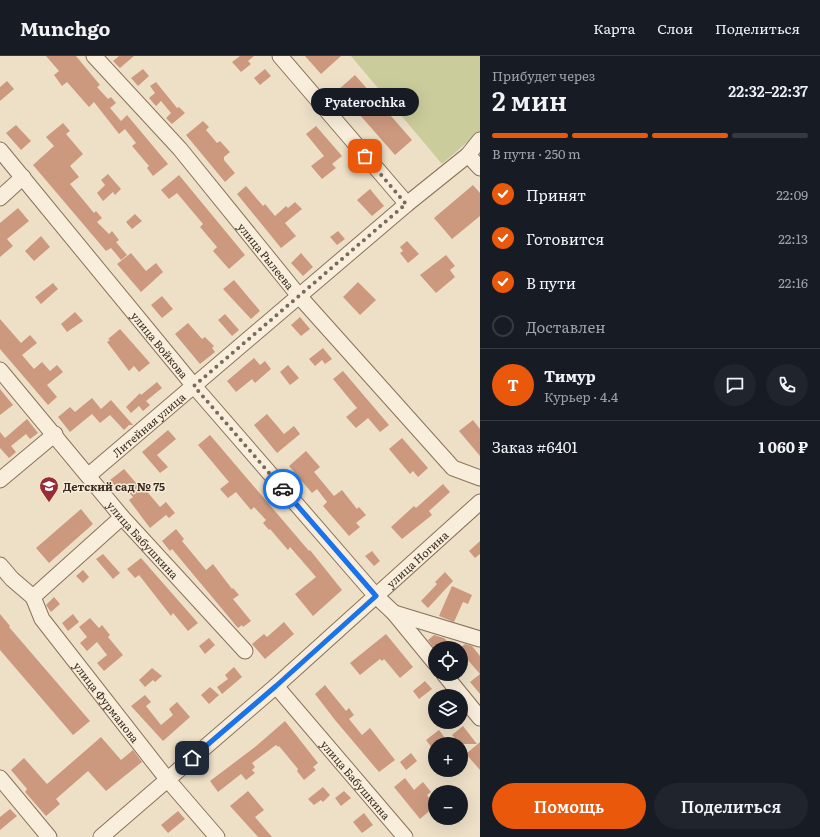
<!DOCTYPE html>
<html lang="ru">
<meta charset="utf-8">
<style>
:root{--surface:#171b24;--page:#20242c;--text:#f1f3f6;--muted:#9ea1a6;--line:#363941;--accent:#ea580c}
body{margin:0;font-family:Literata,serif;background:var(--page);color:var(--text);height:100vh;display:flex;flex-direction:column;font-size:15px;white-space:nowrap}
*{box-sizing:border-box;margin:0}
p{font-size:13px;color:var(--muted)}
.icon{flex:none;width:22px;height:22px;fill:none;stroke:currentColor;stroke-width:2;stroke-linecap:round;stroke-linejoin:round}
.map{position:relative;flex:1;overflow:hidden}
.panel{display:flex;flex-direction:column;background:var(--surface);width:340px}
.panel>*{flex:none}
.tools{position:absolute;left:428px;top:585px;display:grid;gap:8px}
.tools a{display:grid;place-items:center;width:40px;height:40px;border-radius:50%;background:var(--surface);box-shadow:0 4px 16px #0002;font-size:20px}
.pin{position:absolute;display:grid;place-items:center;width:34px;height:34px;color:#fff;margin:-17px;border-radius:8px;box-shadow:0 2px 6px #0006}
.courier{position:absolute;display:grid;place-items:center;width:40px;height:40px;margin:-20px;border:3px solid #1a73e8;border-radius:50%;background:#fff;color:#222;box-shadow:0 1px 5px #0007}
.bubble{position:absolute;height:28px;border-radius:14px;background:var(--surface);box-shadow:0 4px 16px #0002;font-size:13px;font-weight:600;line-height:28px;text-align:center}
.headline em{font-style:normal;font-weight:600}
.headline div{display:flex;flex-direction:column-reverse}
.headline{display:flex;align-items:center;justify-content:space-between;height:68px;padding:0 12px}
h1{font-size:26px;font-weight:600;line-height:30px}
.bar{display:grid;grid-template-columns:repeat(4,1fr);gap:6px 4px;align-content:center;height:48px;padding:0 12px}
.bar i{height:5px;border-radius:3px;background:var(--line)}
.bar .selected{background:var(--accent)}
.bar p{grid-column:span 4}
.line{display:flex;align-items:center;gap:10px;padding:0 12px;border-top:1px solid var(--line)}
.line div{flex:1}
.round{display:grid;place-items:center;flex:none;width:42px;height:42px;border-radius:21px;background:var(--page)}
ol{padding:0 12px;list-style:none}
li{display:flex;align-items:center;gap:12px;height:44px}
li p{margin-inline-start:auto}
li .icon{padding:4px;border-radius:50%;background:var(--accent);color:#fff;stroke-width:4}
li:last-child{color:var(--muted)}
li i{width:22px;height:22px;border:2px solid var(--line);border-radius:50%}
.cta{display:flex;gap:8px;margin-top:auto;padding:8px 12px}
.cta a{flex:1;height:46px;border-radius:24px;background:var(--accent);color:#fff;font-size:16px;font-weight:600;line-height:46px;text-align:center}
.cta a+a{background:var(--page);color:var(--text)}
header{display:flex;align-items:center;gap:24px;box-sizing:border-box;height:56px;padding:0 20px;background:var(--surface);border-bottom:1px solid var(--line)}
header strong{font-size:19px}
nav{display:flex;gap:22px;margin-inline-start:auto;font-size:14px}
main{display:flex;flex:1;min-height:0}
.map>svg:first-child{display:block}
.green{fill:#cacc9b}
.building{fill:#cc997e}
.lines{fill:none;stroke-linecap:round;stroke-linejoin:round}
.minor-casing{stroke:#8a725c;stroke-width:17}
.minor{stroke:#f9eedb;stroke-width:15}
.done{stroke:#796a5a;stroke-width:4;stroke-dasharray:0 7.2}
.route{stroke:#1a73e8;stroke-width:5}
.labels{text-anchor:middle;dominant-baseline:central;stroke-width:3;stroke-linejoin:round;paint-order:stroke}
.street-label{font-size:11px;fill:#3a2b20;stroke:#f5ebd7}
.poi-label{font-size:11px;font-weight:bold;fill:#3a2b20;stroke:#f5ebd7;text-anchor:start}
</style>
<header>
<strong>Munchgo</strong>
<nav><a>Карта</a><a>Слои</a><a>Поделиться</a></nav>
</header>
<main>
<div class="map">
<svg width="480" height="781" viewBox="0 0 480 781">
<rect width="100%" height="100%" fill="#eee0c7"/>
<path class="green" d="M351,0H480V75L442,108Z"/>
<path class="building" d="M46,0H76L100,29L97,31L108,43L111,41L116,47L110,52L121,65L127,59L168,108L153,120L147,112L149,110L132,90L136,87L125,73L119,78L94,46L89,51L67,26L62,30L54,19L59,15Z
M119,0H134L120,12L113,5Z
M240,0H254L248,5L251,8L241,16L232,6Z
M305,0H341L321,18Z
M143,13L149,20L138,30L131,22Z
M265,13L271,20L260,29L254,22Z
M355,19L412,84L395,99L338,34Z
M7,25L14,33L0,45V31Z
M156,26L177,52L179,51L185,57L172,68L166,62L171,57L161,45L156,50L149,42L155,37L150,30Z
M203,65L209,71L206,74L217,87L220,85L230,96L224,101V104L235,117L225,126L186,79Z
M63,67L70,75L66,78L83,98L70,110L79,121L70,128L94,157L96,155L102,162L97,166L109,178L112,175L119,184L116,186L127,199L121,204L111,192L106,195L33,109L54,90L46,81Z
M16,69L31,85L21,94L6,77Z
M316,70L342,100L332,108L336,112L322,123L311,110L324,100L306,78Z
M108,118L121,133L115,139L113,136L103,145L97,137L105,129L101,124Z
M179,119L245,199L229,213L213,195L217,191L200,171L203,168L177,137L169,143L161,134Z
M473,129L480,137V160L452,183L434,162Z
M246,130L263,150L265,148L275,160L286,150L288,152L295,146L302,153L285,167L296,180L281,192L237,138Z
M370,133L384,150L372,160L357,144Z
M18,152L29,165L7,183L13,190L0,201V167Z
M135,158L142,165L132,173L126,166Z
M338,175L345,183L337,189L330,181Z
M41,180L50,191L34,205L25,195Z
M407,185L419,198L408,207L400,197L403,195L400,191Z
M131,197L146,215L156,207L163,216L141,236L117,208Z
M301,197L313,211L303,220L291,207Z
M446,199L455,210L450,214L455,221L436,237L420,219Z
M234,224L260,255L251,263L223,233Z
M358,226L376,244L360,259L343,241Z
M53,227L58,233L41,248L35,241Z
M162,240L173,253L162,262L151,249Z
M75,256L83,265L67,276L61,268Z
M225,258L239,274L232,280L218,264Z
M300,261L310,273L301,280L291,269Z
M0,263L21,287L30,279L37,287L22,299L34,313L42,306L50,315L57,309L63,316L47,329L57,341L48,349L0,293Z
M188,267L202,283L205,281L214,290L212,292L215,296L200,308L175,278Z
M120,273L150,307L139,316L134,310L129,315L107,286L110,284L108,283Z
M323,292L332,303L325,308L322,304L315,310L309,303Z
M254,302L260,309L265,305L271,313L255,327L252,323L236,336L227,325Z
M288,309L299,322L290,329L280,316Z
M343,315L389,369L380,376L368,362L356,372L346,361L357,352L333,323Z
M157,326L162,332L146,345L150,349L143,355L139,350L131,357L126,351L140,337L141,339Z
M0,333L13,349L0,359Z
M92,342L101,353L111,344L133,369H129L124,374L110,359L100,367L92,358L70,376L58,361L70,351L75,356Z
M267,358L284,378L294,370L300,378L277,397L254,369Z
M27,363L38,377L30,383L26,378L11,390L16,396L9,402L0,392V376L5,382Z
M473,364L480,373V400L459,375Z
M168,374L176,383L157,399L168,411L160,417L142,396Z
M210,379L309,495L310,494L342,534L313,560L295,538L316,521L290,491L288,494L270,473L269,474L263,467L266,464L254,451L251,454L236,436L228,442L220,433L229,426L198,389Z
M402,382L428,412L418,421L413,415L410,418L389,393Z
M306,395L320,411L314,416L334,440L342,434L357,453L359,451L366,459L356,467L360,471L349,480L323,450L327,446L317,433L312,437L289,410Z
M124,413L142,434L144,432L160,451L166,446L175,457L169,462L166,459L150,472L129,444L133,441L120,427L116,431L110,424Z
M443,428L450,436L429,455L432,459L402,483L391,471L414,450L416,452Z
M81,453L93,468L49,507L36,492Z
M176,473L184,483L182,485L206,514L213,508L232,533L233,532L239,539L233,543L251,565L243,571L242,569L238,572L172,493L170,495L162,485Z
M480,485V498L475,502L469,495Z
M372,495L380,505L374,510L365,500Z
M103,498L120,517L113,523L96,503Z
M141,502L198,567L188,575L173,557L171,560L139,519L135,522L127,513Z
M83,514L89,521L83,527L76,520Z
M445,516L453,525L428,552L421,545L437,528L435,526Z
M452,530L472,539L468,548L463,546L454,566L439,560Z
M54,541L60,548L51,556L46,549Z
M0,558L10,570L9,571L90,665L73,679L0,594Z
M73,558L79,566L68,575L62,567Z
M90,562L99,572L102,569L110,579L108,581L123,599L104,615L97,607L107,599L97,586L87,595L80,587L87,581L79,571Z
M284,566L294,578L265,603L252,588L264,578L267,581Z
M386,578L413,611L400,622L384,603L382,605L380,603L360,619L350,607Z
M434,579L444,582L454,592H434L428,584Z
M209,582L215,589L205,598L199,590Z
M465,588L472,590L480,600V638L470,626L480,618L467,603L461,608V591Z
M234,611L242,621L222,638L217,631L228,623L225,619Z
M152,612L162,620L155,626L153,624L145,631L139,624Z
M425,625L432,633L419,643L413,635Z
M325,629L346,655L349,652L354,659L349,663L362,679L370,672L395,704L379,716L335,664L315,638Z
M210,631L219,639L209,648L201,639Z
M145,639L151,646L146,650L161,669L173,659L169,653L177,646L190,661L163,685L131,650Z
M285,665L318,707L313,711L316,714L304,724L297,715L298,713L279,690L278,691L276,689L252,707L255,711L252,714L255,717L246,724L241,718L218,736L210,725L255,691Z
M463,670L477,688H459L452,679Z
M439,674L445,682L432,692L426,684Z
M101,681L121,704L133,694L142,706L106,735L88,715L56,743L60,748L46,760L25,736L27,733L11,714L24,702L47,728Z
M480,686V714L466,698Z
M411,697L417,705L406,714L400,706Z
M405,722L414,734L423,726L431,736L427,739L435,750L420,763L394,731Z
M323,731L330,739L323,746L321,744L314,749L308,743Z
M248,735L264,754L255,761L272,781H258L230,750Z
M344,735L351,742L341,750L335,742Z
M10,753L17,760L0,774V761Z
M178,755L185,763L168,777L161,769Z
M364,757L373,769L362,777L353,766Z"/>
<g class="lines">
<g class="minor-casing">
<g id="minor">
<path id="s1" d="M94,0L180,93L299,240L453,412L480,422"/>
<path d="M280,0L407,148"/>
<path id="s2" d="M0,94L194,330L376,540L394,557L435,607"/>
<path d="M468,99L480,112"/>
<path d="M0,142L23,121"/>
<path id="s3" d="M0,314L122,461L245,595"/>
<path id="s4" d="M89,419L407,148L468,99L480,84"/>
<path d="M0,424L55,378"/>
<path id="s5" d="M0,509L12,523L33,541L42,563L167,723L217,781"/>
<path d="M33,541L122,461"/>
<path d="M394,557L480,583"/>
<path d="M444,618L480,662"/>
<path id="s6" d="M276,630L405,781"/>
<path d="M0,722L49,781"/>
<path id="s7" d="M101,781L276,630L480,446"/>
</g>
</g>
<use href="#minor" class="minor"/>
</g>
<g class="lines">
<path class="done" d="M283,433L194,330L406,148L365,100"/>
<path class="route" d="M192,702L276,630L376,540L283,433"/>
</g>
<defs>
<g id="school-pin" transform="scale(1)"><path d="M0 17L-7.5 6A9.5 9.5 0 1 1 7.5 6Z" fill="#982d35" stroke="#f5ebd7"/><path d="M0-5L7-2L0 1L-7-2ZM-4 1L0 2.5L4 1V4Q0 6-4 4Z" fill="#fff"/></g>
</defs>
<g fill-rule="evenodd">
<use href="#school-pin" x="49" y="430"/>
</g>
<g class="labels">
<g class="street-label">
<text stroke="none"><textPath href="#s1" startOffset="264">улица Рылеева</textPath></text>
<text stroke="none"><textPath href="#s2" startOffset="252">улица Войкова</textPath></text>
<text stroke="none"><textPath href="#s4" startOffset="78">Литейная улица</textPath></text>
<text stroke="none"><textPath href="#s3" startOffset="222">улица Бабушкина</textPath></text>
<text stroke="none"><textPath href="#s7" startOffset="421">улица Ногина</textPath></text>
<text stroke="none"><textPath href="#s5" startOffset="175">улица Фурманова</textPath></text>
<text stroke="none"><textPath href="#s6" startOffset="123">улица Бабушкина</textPath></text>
</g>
<g class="poi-label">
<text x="63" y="430">Детский сад № 75</text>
</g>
</g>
</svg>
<div class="tools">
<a><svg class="icon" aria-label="locate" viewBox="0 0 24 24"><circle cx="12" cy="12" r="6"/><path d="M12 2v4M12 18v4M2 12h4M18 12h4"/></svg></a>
<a><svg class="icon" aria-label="layers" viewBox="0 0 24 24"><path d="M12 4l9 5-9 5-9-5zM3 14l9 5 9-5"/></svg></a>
<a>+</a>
<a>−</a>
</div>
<div class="pin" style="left:365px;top:100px;background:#ea580c"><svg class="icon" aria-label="bag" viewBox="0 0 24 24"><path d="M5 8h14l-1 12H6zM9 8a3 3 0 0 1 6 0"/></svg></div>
<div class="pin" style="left:192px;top:702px;background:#1f2937"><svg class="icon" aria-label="home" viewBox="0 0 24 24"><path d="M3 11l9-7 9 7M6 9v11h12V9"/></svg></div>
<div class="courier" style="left:283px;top:433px"><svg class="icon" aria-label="car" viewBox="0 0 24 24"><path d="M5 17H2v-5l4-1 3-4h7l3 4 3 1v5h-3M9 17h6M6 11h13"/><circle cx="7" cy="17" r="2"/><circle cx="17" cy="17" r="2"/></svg></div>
<div class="bubble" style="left:311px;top:32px;width:108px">Pyaterochka</div>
</div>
<section class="panel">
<div class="headline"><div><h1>2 мин</h1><p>Прибудет через</p></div><em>22:32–22:37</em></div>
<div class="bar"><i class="selected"></i><i class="selected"></i><i class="selected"></i><i></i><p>В пути · 250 m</p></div>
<ol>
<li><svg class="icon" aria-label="check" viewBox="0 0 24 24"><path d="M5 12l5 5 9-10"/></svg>Принят<p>22:09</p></li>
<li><svg class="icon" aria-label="check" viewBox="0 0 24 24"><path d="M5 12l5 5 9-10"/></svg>Готовится<p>22:13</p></li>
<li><svg class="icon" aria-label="check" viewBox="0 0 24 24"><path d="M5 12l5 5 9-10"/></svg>В пути<p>22:16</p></li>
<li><i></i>Доставлен</li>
</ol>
<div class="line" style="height:72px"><b class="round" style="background:var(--accent);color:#fff">Т</b><div><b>Тимур</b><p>Курьер · 4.4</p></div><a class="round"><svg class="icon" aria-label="chat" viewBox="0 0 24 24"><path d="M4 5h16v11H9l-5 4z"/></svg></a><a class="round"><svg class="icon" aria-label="phone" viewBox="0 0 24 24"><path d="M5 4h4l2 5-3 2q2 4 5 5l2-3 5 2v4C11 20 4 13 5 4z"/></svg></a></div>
<div class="line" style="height:52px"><div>Заказ #6401</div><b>1 060 ₽</b></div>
<div class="cta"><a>Помощь</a><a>Поделиться</a></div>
</section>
</main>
